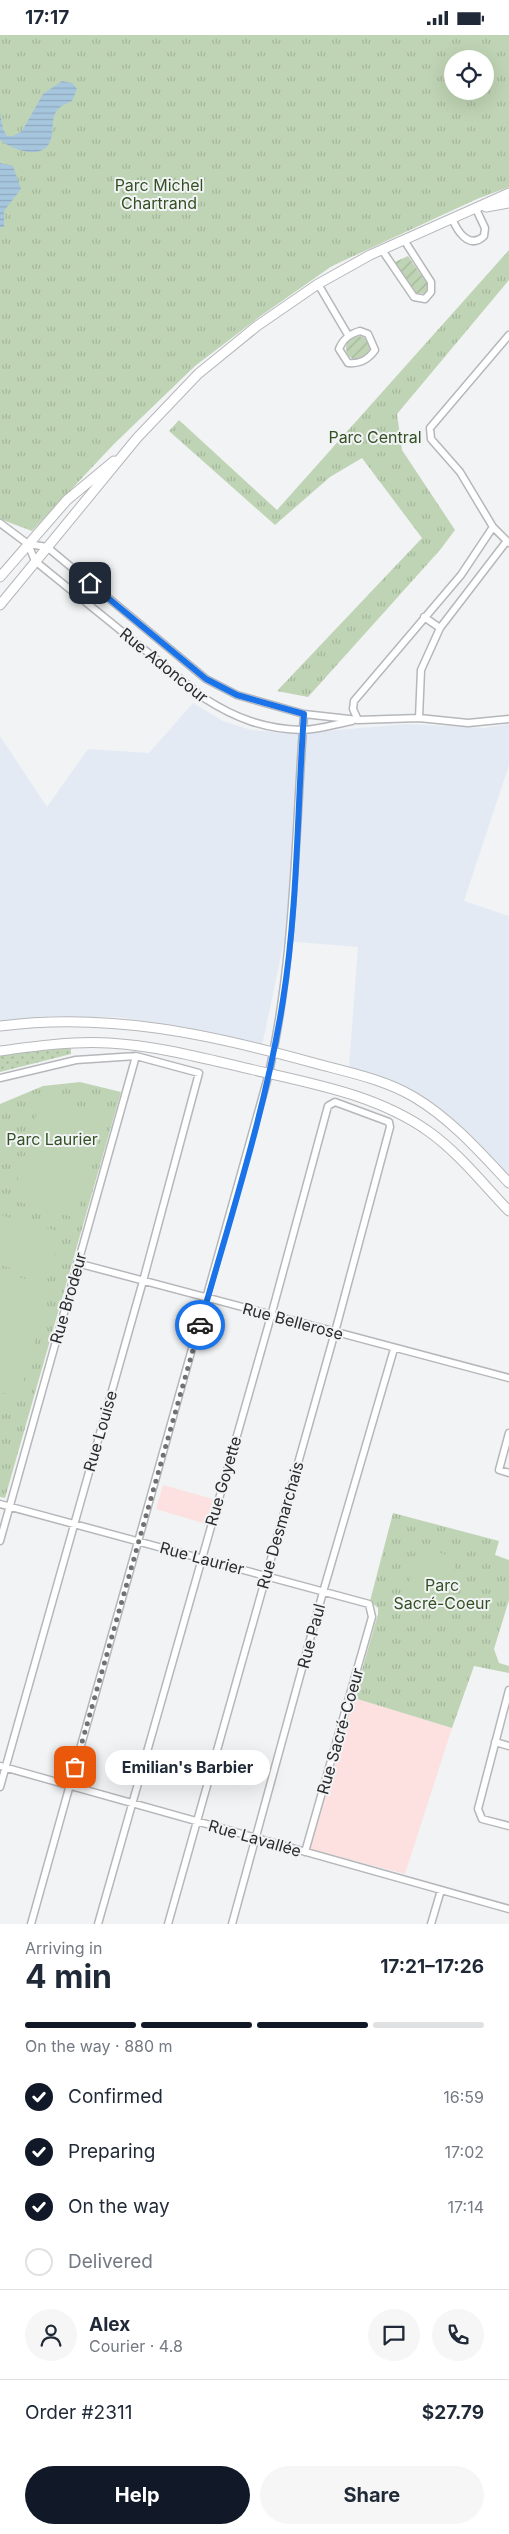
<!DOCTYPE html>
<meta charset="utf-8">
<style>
:root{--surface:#fff;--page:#f6f6f7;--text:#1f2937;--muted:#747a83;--line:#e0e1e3;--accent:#111827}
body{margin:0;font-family:Inter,sans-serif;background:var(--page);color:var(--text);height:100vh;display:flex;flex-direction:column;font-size:19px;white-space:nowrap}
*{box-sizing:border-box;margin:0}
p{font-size:16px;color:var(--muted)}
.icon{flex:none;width:28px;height:28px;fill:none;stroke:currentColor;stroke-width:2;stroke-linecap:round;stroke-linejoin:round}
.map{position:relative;height:1889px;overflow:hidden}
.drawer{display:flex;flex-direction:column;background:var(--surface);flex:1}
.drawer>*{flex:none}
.fabs{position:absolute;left:444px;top:15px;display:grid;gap:10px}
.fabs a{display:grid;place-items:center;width:50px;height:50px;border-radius:50%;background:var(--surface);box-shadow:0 5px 20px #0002;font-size:25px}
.pin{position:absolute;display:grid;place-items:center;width:42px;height:42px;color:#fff;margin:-21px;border-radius:10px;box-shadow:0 2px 8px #0006}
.courier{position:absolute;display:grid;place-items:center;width:50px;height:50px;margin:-25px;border:4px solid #1a73e8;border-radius:50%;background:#fff;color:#222;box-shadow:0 1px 6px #0007}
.bubble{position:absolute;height:35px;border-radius:18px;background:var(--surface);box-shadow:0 5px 20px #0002;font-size:16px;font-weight:700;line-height:35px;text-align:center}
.overview em{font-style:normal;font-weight:700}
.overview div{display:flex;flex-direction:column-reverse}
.overview{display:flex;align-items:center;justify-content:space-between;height:85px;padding:0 25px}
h1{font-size:32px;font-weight:700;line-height:38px}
.bar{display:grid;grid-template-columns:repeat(4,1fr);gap:8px 5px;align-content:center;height:60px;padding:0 25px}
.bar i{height:6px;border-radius:4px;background:var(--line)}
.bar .on{background:var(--accent)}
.bar p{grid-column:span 4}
.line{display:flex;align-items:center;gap:12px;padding:0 25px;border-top:1px solid var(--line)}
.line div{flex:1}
.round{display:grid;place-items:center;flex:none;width:52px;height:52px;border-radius:26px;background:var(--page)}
ol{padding:0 25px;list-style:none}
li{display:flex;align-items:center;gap:15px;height:55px}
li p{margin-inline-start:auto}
li .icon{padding:5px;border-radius:50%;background:var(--accent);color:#fff;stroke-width:4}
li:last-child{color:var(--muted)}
li i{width:28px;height:28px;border:2px solid var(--line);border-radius:50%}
.cta{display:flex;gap:10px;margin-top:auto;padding:10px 25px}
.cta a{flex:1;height:58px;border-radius:30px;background:var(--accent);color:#fff;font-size:20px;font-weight:700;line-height:58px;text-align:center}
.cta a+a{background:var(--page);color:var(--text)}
.status{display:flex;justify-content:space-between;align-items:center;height:35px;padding:0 25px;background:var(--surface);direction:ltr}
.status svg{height:14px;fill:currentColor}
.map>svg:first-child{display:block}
.built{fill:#e4eaf3}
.education{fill:#fde1e0}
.grass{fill:url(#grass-dots)}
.park{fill:url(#park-tufts);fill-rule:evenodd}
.garden{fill:url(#garden-furrows)}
.pitch{fill:#bfd4b4}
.water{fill:url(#water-rules)}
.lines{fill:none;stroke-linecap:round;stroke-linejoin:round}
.minor-casing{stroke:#b6b7ba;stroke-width:9}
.major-casing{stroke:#b6b7ba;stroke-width:11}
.minor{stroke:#fff;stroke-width:6}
.major{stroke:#fff;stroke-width:9}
.done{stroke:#707172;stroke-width:5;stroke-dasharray:0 9}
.route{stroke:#1a73e8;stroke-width:6}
.labels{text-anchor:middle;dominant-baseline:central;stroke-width:4;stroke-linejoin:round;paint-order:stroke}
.park-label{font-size:16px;fill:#355123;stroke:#f1f3f5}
.street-label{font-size:16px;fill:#2a2b2c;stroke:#f1f3f5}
</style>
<div class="status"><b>17:17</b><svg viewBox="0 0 49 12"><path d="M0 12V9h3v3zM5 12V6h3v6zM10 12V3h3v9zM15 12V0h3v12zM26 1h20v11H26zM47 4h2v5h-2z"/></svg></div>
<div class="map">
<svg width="509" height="1889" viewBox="0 0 509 1889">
<defs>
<pattern id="grass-dots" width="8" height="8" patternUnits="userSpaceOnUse" patternTransform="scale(1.25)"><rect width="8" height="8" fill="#bfd4b4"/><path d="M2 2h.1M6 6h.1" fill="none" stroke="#a4b69b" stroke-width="1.8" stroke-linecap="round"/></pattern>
<pattern id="park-tufts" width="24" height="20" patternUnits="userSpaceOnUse" patternTransform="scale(1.25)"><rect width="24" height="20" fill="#bfd4b4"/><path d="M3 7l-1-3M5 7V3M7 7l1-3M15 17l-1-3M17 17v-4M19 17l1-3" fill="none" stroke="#a4b69b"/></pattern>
<pattern id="garden-furrows" width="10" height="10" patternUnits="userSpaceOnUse" patternTransform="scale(1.25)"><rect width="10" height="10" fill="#bfd4b4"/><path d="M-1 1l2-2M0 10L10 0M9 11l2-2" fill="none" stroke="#a4b69b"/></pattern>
<pattern id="water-rules" width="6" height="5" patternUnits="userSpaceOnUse" patternTransform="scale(1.25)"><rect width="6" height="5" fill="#a6c6de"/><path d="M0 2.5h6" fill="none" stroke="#8faabf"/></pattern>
</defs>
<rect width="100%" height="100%" fill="#f1f3f5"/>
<path class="built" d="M193,668L223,686L251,695L293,699L406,689L484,693L509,689V730L464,866L509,881V1142L475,1105L444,1078L385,1045L349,1032L358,912L284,906L262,1011L176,991L117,982H51L0,986V701L47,772L88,714L149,718Z"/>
<path class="education" d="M163,1450L213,1464L206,1489L156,1474Z
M354,1663L452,1693L405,1839L310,1814Z"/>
<path class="grass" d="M71,1011V1019L0,1037V1019Z"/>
<path class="park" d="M0,0H509V152L477,164L332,231L262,280L195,331L114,409L32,496L0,484ZM452,24H485V56H452Z
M509,215V245L397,379L402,415L455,495L440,515L308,662L277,656L422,503L362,423L330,442L275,490L169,396L179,385L277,475Z
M80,1047L121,1057L5,1463L0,1462V1069L43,1051Z
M393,1478L499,1506L495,1520L509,1525V1565L494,1614L499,1628L509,1631V1638L474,1631L452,1693L354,1663L378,1579V1573L370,1566Z"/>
<path class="garden" d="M408,221L428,250L426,259L416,258L395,227Z
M346 313a12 12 0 1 1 24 0a12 12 0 1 1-24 0Z"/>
<path class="pitch" d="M41,1063L105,1081L76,1183L12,1165Z
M0,1099L15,1103L8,1129L0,1127Z
M0,1134L7,1136L0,1163Z
M0,1180L61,1197L48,1244L0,1230Z
M0,1237L51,1251L19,1362L0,1357Z
M419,1512L457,1523L442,1578L404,1567Z"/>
<path class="water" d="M62,46L72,48L77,54L72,66C66,69 59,71 56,77C51,84 54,96 51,104C44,127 13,115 0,105V77L3,94L7,101H13L22,96L43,59Z
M0,128L13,131L21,154L4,176V192H0Z"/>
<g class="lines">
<g class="minor-casing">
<path id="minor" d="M452,183C457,196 469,215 484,201L485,193L476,174
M382,215L414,262L425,264L431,257V247L404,205
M318,249L348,300
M360,296L368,299L375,315C368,325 360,329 348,328L339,314C343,304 349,299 360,296Z
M509,300L430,393L431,404L460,437L493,492L509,508
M0,488L28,509L47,512L206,644L237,660L304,679L358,685L419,683L468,688L509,684
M28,509L35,526L204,663C235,683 264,694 302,695C318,695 336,689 352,686
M424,582L440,593
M419,683L421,635L440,593L506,507
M358,685L353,674L354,666L461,540L493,492
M0,1043L76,1025L136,1021L199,1038L143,1246L0,1752
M77,1228L509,1343
M509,1398L499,1435L509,1438
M0,1469L369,1569L372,1582L305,1817
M0,1506L136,1021
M509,1655L478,1774L482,1784L509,1791
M495,1707L509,1711
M0,1731L509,1874
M31,1889L268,1042C295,922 295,801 304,679
M98,1889L271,1281L328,1071L335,1067L389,1087L390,1092L335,1297L168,1889
M232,1889L323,1557L394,1314
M431,1889L441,1855"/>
</g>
<g class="major-casing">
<path id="major" d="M486,172L509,168
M0,542L67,465L114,426
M0,570L137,403L198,339L257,291L318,249L370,220L509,158
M0,991C108,977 210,999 314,1028C347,1037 384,1044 414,1062C451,1084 480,1117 509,1148
M0,1016C36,1011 73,1006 109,1008C159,1011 206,1024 254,1035C314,1049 377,1060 428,1096C459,1118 483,1149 509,1176"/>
</g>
<use href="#minor" class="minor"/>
<use href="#major" class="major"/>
</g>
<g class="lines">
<path class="done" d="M75,1732L200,1290"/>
<path class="route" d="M90,548L206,644L237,660L304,679C297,774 298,870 283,965C266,1075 230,1183 200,1290"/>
</g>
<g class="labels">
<g class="park-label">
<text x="159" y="150">Parc Michel<tspan x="159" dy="18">Chartrand</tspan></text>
<text x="375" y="402">Parc Central</text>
<text x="52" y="1104">Parc Laurier</text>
<text x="442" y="1550">Parc<tspan x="442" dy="18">Sacré-Coeur</tspan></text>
</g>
<g class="street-label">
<text transform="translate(164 630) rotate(39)">Rue Adoncour</text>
<text transform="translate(68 1263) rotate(-74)">Rue Brodeur</text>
<text transform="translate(293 1286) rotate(15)">Rue Bellerose</text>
<text transform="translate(100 1396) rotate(-74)">Rue Louise</text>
<text transform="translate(223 1446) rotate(-74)">Rue Goyette</text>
<text transform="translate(280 1490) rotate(-74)">Rue Desmarchais</text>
<text transform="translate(202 1523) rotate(15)">Rue Laurier</text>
<text transform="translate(311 1601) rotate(-75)">Rue Paul</text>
<text transform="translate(340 1696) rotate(-74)">Rue Sacré-Coeur</text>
<text transform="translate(255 1803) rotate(16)">Rue Lavallée</text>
</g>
</g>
</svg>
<div class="fabs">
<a><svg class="icon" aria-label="locate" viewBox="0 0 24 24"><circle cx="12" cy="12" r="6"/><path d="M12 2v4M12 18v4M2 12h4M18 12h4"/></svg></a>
</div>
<div class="pin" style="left:75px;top:1732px;background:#ea580c"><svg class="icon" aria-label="bag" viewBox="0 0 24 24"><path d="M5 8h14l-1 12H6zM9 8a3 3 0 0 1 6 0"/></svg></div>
<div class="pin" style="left:90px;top:548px;background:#1f2937"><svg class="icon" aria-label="home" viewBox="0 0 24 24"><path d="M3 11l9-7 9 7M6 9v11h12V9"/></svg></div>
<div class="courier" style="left:200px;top:1290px"><svg class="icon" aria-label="car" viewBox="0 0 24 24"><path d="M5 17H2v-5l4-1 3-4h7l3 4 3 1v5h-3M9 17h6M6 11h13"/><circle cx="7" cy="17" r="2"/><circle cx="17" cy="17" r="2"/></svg></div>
<div class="bubble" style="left:105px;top:1715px;width:165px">Emilian's Barbier</div>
</div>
<section class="drawer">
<div class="overview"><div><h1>4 min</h1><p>Arriving in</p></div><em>17:21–17:26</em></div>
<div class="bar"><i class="on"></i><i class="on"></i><i class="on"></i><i></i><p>On the way · 880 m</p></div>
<ol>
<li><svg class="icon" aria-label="check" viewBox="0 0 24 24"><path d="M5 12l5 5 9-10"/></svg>Confirmed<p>16:59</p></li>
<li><svg class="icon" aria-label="check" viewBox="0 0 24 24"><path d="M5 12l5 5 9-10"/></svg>Preparing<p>17:02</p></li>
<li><svg class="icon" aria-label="check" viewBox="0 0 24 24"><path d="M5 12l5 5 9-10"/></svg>On the way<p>17:14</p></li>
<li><i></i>Delivered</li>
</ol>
<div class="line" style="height:90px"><a class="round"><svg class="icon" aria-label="person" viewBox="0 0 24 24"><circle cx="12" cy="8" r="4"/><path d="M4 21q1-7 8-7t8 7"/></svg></a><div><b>Alex</b><p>Courier · 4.8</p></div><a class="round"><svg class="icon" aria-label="chat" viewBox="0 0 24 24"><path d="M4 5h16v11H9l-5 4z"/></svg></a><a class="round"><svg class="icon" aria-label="phone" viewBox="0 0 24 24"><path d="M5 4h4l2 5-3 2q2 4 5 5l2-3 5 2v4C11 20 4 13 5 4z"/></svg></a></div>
<div class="line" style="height:65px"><div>Order #2311</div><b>$27.79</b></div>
<div class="cta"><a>Help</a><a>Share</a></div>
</section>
